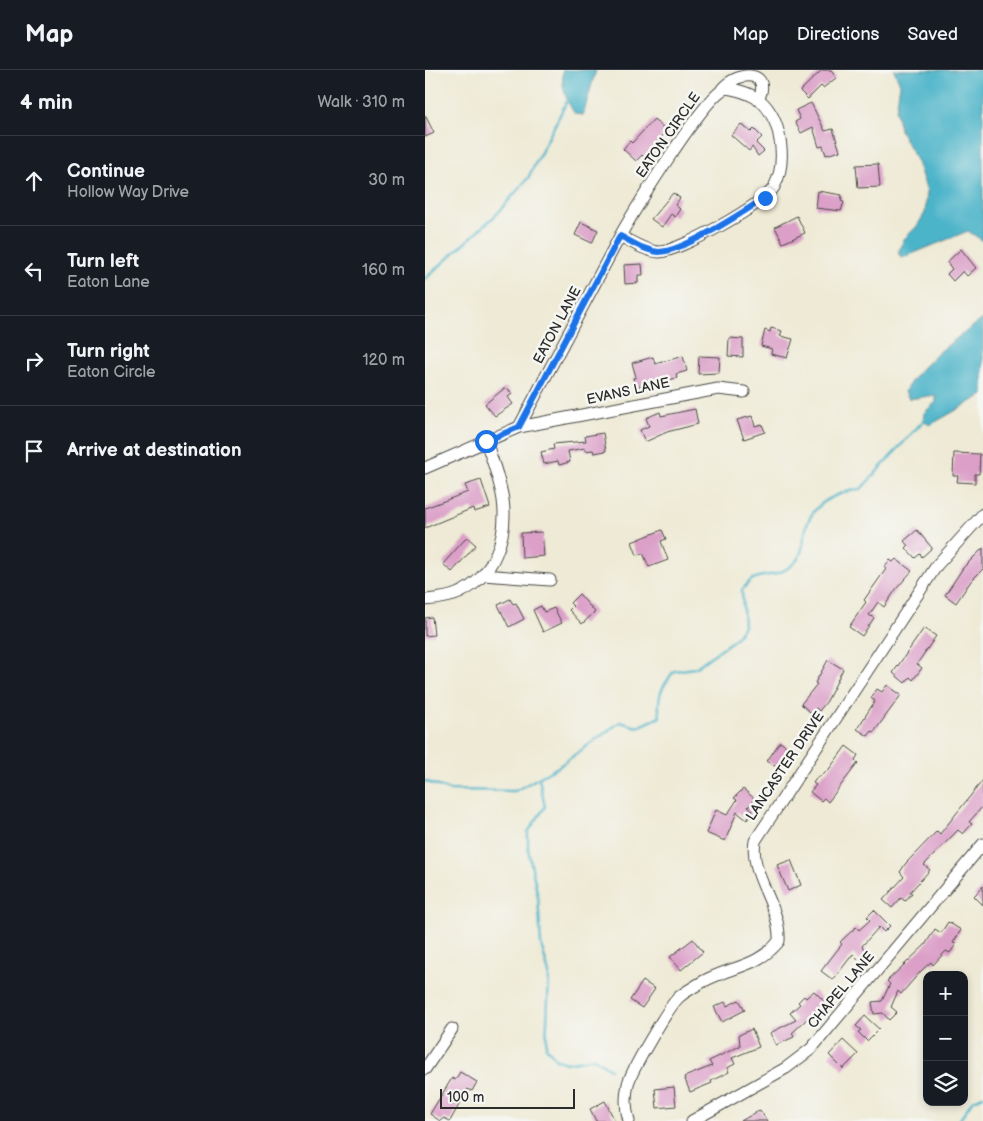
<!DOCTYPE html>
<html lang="en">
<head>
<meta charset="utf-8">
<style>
  body { margin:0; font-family:"Balsamiq Sans",sans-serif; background:#242831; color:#f1f3f6 }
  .controls { position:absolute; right:15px; bottom:15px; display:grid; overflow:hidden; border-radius:10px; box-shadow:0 2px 8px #0003 }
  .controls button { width:45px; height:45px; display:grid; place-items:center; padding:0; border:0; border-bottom:1px solid #363941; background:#171b24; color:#f1f3f6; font:25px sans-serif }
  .scale { position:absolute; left:15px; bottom:12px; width:135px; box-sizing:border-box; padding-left:5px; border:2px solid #2b2b2b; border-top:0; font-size:14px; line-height:18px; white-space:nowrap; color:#2b2b2b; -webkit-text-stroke:4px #f6f6f2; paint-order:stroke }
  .stop { position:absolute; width:15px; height:15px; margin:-11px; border:4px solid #1a73e8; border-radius:50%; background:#fff }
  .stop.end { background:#1a73e8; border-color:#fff; box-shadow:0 1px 5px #0008 }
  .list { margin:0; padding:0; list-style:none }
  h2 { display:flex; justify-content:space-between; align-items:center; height:65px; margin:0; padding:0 20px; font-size:21px }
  h2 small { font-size:16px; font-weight:400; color:#9ea1a6 }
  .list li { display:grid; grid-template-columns:32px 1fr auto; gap:15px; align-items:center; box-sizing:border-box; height:90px; padding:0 20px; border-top:1px solid #363941 }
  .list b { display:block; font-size:19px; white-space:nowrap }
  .list p { margin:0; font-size:16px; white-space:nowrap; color:#9ea1a6 }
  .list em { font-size:16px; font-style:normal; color:#9ea1a6 }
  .icon { flex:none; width:28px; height:28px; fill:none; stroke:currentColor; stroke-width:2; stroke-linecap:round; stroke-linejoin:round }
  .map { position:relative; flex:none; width:558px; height:1051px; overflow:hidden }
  header { display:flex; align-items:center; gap:30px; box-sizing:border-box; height:70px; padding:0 25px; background:#171b24; border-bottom:1px solid #363941 }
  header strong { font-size:24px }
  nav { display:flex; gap:28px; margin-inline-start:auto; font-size:18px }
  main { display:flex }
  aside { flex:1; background:#171b24 }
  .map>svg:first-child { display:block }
  .water { fill:#4bb4c9; stroke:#3b707a }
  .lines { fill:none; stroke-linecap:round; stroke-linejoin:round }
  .stream { stroke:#4bb4c9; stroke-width:2.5 }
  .building { fill:#db9fc8 }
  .minor-casing { stroke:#484844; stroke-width:13 }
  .minor { stroke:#fff; stroke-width:11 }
  .route { stroke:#1a73e8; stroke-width:6 }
  .labels { text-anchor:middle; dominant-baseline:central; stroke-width:5; stroke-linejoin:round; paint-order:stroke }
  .street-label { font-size:14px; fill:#2b2b2b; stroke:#f6f6f2 }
</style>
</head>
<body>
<header>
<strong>Map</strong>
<nav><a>Map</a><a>Directions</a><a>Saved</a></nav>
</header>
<main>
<aside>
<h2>4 min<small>Walk · 310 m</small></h2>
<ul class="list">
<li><svg class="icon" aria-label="ahead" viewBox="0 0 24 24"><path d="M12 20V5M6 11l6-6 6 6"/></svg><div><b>Continue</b><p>Hollow Way Drive</p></div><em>30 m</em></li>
<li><svg class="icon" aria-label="left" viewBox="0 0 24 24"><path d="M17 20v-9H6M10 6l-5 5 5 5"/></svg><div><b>Turn left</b><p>Eaton Lane</p></div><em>160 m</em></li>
<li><svg class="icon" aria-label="right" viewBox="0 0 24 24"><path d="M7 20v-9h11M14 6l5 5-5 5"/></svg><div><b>Turn right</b><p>Eaton Circle</p></div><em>120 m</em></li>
<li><svg class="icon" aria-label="arrive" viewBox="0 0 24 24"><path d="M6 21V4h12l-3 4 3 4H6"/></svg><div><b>Arrive at destination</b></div></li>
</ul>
</aside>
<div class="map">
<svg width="558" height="1051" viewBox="0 0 558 1051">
  <rect width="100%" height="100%" fill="#f6f6f2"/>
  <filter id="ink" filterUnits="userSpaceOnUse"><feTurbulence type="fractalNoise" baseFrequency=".02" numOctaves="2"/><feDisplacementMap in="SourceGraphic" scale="10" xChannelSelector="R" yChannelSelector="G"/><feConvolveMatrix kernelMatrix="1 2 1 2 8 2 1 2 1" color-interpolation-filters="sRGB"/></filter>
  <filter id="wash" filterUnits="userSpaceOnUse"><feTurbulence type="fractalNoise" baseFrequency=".0096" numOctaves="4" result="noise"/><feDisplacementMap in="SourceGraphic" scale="20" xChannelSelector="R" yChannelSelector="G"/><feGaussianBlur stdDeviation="1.12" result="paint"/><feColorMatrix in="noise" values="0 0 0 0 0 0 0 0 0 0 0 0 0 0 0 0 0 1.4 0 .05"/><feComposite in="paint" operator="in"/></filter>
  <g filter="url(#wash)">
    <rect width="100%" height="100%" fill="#eeead5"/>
    <path class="water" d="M 138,0 L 171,0 L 158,45 L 150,44 C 141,31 136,16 138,0 Z
      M 469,0 L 558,0 L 558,171 L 543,161 L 477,188 L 473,183 L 479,169 L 492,156 L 500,143 L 502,121 L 492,92 L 475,60 L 471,41 L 475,14 Z
      M 558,249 L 558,325 L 505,355 L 498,351 L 499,343 L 511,332 L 511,325 L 484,329 L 480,321 C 497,291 531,269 558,249 Z"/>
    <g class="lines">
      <path class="stream" d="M 0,209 L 73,143 L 103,108 L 142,31
        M 114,708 L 120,737 L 103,762 L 103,779 L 113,827 L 116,874 L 124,904 L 121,977 L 131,989 L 141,993 L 169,988 L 185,999
        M 0,711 L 24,720 L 90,721 L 133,697 L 195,652 L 213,657 L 235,647 C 231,626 237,617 249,601 L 270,598 L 310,569 L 319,556 L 317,520 C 320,517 324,511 328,509 C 342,503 351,508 367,495 C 381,484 377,466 383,452 C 392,430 414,422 436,419 L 500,349
        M 534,1051 L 547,1031 L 558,1026"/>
    </g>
    <g id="blocks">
      <path class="building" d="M 397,0 L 406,0 L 411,8 L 398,18 L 396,16 L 383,29 L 375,21 Z
        M 386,33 L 400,61 L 408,59 L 415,81 L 401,85 L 398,76 L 394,77 L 388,57 L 376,63 L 370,52 L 375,49 L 371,40 Z
        M 0,45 L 9,63 L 0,67 Z
        M 229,49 L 242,61 L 225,79 L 229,83 L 222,90 L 217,85 L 211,91 L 198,79 L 205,71 L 207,73 Z
        M 316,54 L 326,62 L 329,59 L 337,67 L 331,73 L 339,81 L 333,86 L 327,77 L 324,81 L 306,65 Z
        M 453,94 L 455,117 L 433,118 L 431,95 Z
        M 393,121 L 417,125 L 416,131 L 419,132 L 416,141 L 391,138 Z
        M 248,123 L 255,128 L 250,135 L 255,139 L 250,147 L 246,144 L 237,157 L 226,149 Z
        M 372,146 L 380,163 L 358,173 L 350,157 Z
        M 156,152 L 173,160 L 167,173 L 150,165 Z
        M 536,179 L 551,198 L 542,206 L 538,201 L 528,211 L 522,204 L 527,199 L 522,192 Z
        M 217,194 L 218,205 L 213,205 L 213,213 L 200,214 L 199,195 Z
        M 346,258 L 357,261 L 355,266 L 368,269 L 362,288 L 346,284 L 347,279 L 336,276 L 340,260 L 345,262 Z
        M 304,268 L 318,269 L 318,287 L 303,286 Z
        M 258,286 L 262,301 L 251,304 L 252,308 L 243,310 L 243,308 L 211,317 L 208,308 L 211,307 L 207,293 L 228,287 L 230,294 Z
        M 274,286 L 295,287 L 294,303 L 273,304 Z
        M 81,317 L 87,324 L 83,327 L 88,334 L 70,346 L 60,334 Z
        M 270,339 L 273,354 L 242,362 L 220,372 L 215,360 L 224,356 L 221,348 L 235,342 L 236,346 Z
        M 327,346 L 330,356 L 337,354 L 340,362 L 319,369 L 312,350 Z
        M 178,363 L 181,381 L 169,383 L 168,380 L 160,381 L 160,378 L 143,381 L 145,392 L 134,395 L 133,391 L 119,394 L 116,382 L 129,379 L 128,374 L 161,371 L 160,366 Z
        M 529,383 L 555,384 L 554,404 L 550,404 L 550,413 L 532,412 L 533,406 L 528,406 Z
        M 56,410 L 65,437 L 49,442 L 48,438 L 0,458 L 0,438 L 43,422 L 40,415 Z
        M 237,460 L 241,469 L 236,471 L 243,490 L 224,497 L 218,483 L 212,485 L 207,472 Z
        M 492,460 L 507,478 L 497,487 L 495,484 L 490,488 L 481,478 L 483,476 L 479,471 Z
        M 117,462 L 119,486 L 97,488 L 96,463 Z
        M 42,467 L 51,475 L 27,502 L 18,494 Z
        M 558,478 L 558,499 L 546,511 L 531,533 L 520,525 L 538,498 Z
        M 471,489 L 487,501 L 472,518 L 459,537 L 453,532 L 444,545 L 449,548 L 437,566 L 424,557 L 441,532 L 439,530 L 461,499 L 459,497 L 465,490 L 468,492 Z
        M 154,524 L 170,542 L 157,554 L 144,540 L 148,536 L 145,533 Z
        M 85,529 L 88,534 L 91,533 L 99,549 L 84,557 L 73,535 Z
        M 116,536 L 119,542 L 129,538 L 137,553 L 118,562 L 108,540 Z
        M 7,547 L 9,565 L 0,566 L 0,548 Z
        M 499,558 L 511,566 L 492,594 L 497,598 L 488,610 L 485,607 L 480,613 L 468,603 Z
        M 403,590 L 418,599 L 402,631 L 394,641 L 391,638 L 386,643 L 376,634 L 392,614 L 390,613 Z
        M 462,615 L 476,625 L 449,662 L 447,661 L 443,666 L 432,659 L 450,631 L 446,628 L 452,619 L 457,622 Z
        M 355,672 L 369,681 L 356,700 L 342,691 Z
        M 421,676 L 433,685 L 430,690 L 433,693 L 403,732 L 399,728 L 396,731 L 385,722 L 391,715 L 388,713 L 393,706 L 395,707 L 401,701 L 402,702 Z
        M 558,710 L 558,736 L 544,752 L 547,754 L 538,764 L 533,760 L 499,795 L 505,800 L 485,822 L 487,823 L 480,831 L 476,828 L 467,838 L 458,830 L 479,807 L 475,802 L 481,793 L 512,761 L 515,764 Z
        M 318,719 L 330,729 L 323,737 L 328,741 L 322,750 L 312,742 L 300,771 L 281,763 L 291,740 L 302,745 L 312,730 L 309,728 Z
        M 366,790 L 376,815 L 363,821 L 352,795 Z
        M 558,816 L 558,835 L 549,826 Z
        M 449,840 L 465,856 L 459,862 L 454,857 L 437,876 L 443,883 L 435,891 L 428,884 L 408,910 L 396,901 L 417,874 L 415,872 L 431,857 L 434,860 L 445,850 L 442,847 Z
        M 523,852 L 536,860 L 528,873 L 531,874 L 525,883 L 521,881 L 508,895 L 506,892 L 496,901 L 476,924 L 473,921 L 466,937 L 472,942 L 464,950 L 458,943 L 449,944 L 447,932 L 457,931 L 465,914 L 462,911 L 500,875 L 510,859 L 516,863 Z
        M 268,869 L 278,882 L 256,900 L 245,887 Z
        M 218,911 L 230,919 L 217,938 L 205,930 Z
        M 389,921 L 400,932 L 367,963 L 369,967 L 351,975 L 345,963 L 371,950 L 365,943 L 375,934 L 373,932 L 379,926 L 381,928 Z
        M 314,930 L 320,940 L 297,952 L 289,937 L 300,932 L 302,936 Z
        M 440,946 L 454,959 L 442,971 L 433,962 L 436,960 L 431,956 Z
        M 327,959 L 334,977 L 307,988 L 310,994 L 302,998 L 304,1002 L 286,1011 L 287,1013 L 265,1022 L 259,1007 L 287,996 L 284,991 L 315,976 L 314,965 Z
        M 418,970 L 433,984 L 418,999 L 404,985 Z
        M 35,1002 L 52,1012 L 47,1021 L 43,1019 L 25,1051 L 19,1048 L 15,1051 L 5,1044 L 27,1008 L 30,1010 Z
        M 249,1017 L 251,1036 L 232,1038 L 230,1019 Z
        M 180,1031 L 190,1051 L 171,1051 L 165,1039 Z
        M 335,1040 L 342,1051 L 316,1051 Z"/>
    </g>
  </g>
  <g filter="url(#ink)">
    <use href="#blocks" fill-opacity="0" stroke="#484844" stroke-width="1"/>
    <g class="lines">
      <defs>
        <path id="minor" d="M 301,18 C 314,20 329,24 339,34 C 357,54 362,93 349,117 C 340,134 253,182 234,182 C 220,181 207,172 195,166 C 209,141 280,25 301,18 Z
          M 297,19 C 313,0 348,0 333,30
          M 94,357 L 195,166
          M 0,398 L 94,357 L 293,319 L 319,322
          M 58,505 L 125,510
          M 0,530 C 11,529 24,528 34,523 C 69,507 83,466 78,430 C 75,410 67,390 61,371
          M 0,999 L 27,959
          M 204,1051 C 200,1038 200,1027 203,1014 C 206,1001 243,938 253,928 C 258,923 266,919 272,915 C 301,896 331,900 354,871 C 356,835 324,806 330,771 L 512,495 L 558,444
          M 267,1051 L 361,998 L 386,979 L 558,774"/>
      </defs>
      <use href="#minor" class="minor-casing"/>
      <use href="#minor" class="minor"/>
    </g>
  </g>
  <g class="lines" filter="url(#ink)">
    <path class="route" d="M 61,371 L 94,357 L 195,166 C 207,172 220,181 234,182 C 258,182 318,142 340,128"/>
  </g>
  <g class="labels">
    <g class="street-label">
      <text transform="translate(243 65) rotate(-55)">EATON CIRCLE</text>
      <text transform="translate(132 255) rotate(-62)">EATON LANE</text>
      <text transform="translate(203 321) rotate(-12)">EVANS LANE</text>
      <text transform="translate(360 696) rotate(-56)">LANCASTER DRIVE</text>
      <text transform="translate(416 920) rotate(-50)">CHAPEL LANE</text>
    </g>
  </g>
</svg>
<div class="controls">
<button>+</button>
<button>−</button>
<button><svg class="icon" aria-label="layers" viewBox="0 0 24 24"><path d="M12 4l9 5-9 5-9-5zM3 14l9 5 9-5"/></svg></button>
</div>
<div class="scale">100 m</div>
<div class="stop" style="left:61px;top:371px"></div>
<div class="stop end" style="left:340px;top:128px"></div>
</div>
</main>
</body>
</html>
